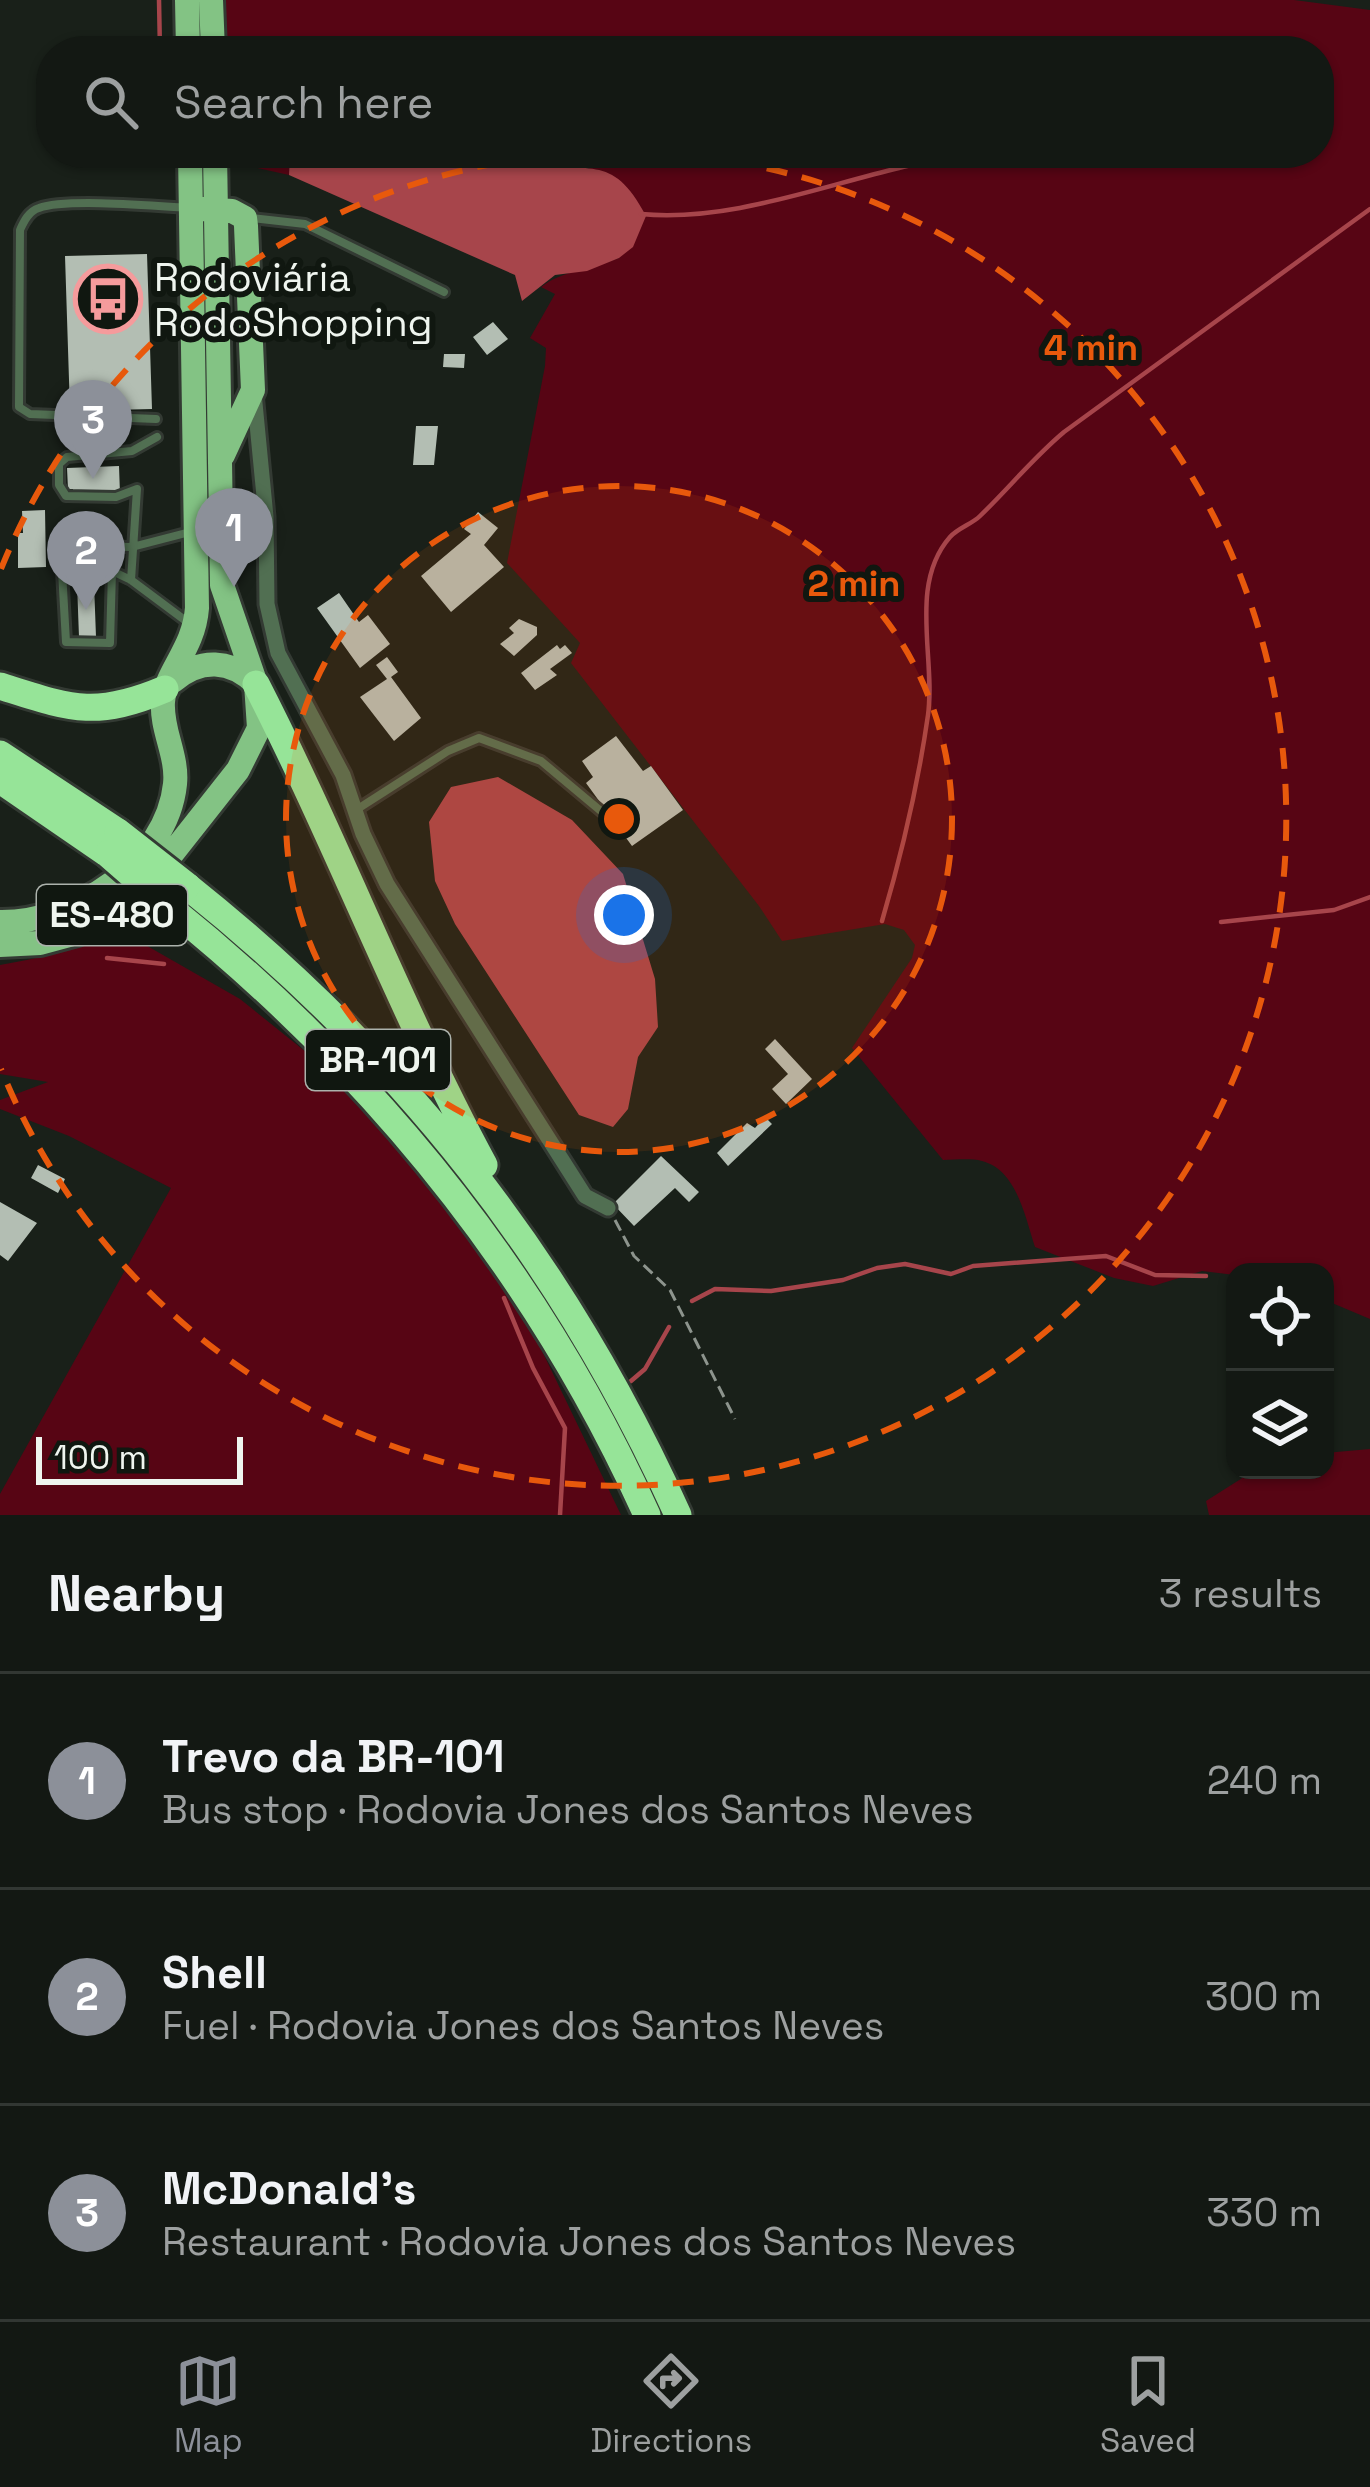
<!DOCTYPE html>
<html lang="en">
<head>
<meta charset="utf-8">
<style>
  body { margin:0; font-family:"Space Grotesk",sans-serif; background:#202521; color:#f1f3f6 }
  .controls { position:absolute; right:36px; bottom:36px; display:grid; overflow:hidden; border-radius:24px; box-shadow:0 3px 9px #0004 }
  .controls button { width:108px; height:108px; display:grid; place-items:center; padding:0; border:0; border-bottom:3px solid #323733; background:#131813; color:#f1f3f6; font:60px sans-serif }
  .scale { position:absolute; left:36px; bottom:30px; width:207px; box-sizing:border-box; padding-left:12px; border:6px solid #eff5ef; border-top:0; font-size:33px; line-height:42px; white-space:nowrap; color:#eff5ef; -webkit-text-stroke:9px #101710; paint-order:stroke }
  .you { position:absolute; left:624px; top:915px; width:42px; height:42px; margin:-30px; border:9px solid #fff; border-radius:50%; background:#1a73e8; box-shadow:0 0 0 18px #1a73e833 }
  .badge { display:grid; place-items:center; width:78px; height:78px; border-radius:50%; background:#8c9099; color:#fff; font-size:39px; font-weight:700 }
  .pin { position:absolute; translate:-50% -99px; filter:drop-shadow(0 3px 6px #0008) }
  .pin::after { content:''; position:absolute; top:63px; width:42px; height:36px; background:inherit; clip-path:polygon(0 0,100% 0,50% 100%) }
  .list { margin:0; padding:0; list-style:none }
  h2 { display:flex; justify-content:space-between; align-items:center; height:156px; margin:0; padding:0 48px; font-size:51px }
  h2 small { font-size:39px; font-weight:400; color:#9da0a0 }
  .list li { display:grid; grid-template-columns:78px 1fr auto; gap:36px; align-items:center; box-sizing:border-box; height:216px; padding:0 48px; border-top:3px solid #323733 }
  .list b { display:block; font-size:45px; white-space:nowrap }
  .list p { margin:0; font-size:39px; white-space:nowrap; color:#9da0a0 }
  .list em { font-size:39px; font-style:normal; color:#9da0a0 }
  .icon { flex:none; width:66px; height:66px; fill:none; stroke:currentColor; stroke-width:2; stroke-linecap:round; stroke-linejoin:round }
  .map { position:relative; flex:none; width:1370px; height:1515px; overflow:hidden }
  .search { position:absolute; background:#131813; box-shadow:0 3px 9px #0004; left:36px; right:36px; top:36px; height:132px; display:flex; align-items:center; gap:30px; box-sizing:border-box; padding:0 42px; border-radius:48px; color:#9da0a0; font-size:45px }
  .sheet { height:804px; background:#131813 }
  nav { display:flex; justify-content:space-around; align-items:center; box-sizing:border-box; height:168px; border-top:3px solid #323733; background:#131813; font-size:33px; color:#9da0a0 }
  nav a { display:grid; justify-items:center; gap:6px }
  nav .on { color:#8c9099 }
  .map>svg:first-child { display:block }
  .green { fill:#570514 }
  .water { fill:#a7454b }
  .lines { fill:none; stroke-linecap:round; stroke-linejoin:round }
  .stream { stroke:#a7454b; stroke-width:4.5 }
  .building { fill:#b3beb3 }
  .service-casing { stroke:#333a33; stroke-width:14 }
  .minor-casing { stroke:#333a33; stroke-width:21 }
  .primary-casing { stroke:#333a33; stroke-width:30 }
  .motorway-casing { stroke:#333a33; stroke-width:33 }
  .path { stroke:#8d948d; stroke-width:3; stroke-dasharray:12 6; stroke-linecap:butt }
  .service { stroke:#516f52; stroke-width:8 }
  .minor { stroke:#516f52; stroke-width:15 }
  .primary { stroke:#83c384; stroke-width:24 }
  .motorway { stroke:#96e498; stroke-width:27 }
  .motorway-bridge-casing { stroke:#333a33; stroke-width:33; stroke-linecap:butt }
  .motorway-bridge { stroke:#96e498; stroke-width:27 }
  .ring { fill:none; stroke:#e8590c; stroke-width:6; stroke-dasharray:21 15 }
  .labels { text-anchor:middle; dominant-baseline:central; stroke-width:12; stroke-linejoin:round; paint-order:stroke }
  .shield { fill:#101710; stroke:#acb2ac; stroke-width:3 }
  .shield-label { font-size:36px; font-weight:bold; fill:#eff5ef }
  .poi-label { font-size:39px; fill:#eff5ef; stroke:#101710; text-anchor:start }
  .centre { fill:#e8590c; stroke:#101710; stroke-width:6 }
  .ring-label { font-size:36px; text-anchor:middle; font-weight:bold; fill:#e8590c; stroke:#101710; stroke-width:12; stroke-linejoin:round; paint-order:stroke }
</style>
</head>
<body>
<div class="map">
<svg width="1370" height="1515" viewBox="0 0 1370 1515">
  <rect width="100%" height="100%" fill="#192019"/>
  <path class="green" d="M 220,0 L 1294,0 L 1370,10 L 1370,1319 L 1325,1300 L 1325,1272 L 1235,1272 L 1235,1275 L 1202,1271 L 1153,1286 L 1114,1278 L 1035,1247 C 1025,1217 1017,1170 982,1161 C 970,1158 955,1160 943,1160 L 852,1048 L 912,958 L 915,945 L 904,930 L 885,924 L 782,941 L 759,906 L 571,663 L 580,643 L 507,563 L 545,366 L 546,348 L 530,338 L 555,294 L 541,287 C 561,271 594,268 619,258 L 588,165 L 528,164 L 500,153 L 1319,153 L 1319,51 L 221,51 Z
    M 222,153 L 290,153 L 289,175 L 222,160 Z
    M 139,919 L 135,939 L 240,999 L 306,1052 L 422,1171 L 531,1328 L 621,1515 L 0,1515 L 0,1494 L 171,1188 L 69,1136 L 0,1109 L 0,1100 L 48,1082 L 0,1074 L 0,965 C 51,956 94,946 139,919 Z
    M 1370,1449 L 1370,1515 L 1209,1515 L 1206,1501 L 1255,1470 L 1325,1470 L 1325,1453 Z"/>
  <path class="water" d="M 290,153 L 500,153 C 509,156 519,162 528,164 C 586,175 612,150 646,216 L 633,247 L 619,258 L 587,271 L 555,275 L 522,301 L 515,275 L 289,175 Z
    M 498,777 L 572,820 L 623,874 L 655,979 L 658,1027 L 638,1057 L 628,1109 L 613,1127 L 579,1115 L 455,924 L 435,881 L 429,822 L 451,787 Z"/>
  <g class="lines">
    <path class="stream" d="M 159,0 L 160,51
      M 641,214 C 727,222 815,188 899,168 C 926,161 954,158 982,153
      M 882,921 C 902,853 918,785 928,715 C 936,658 908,585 950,537 C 958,528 972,524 980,516 C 1009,488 1033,458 1064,432 L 1370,209
      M 1221,922 L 1334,910 L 1370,897
      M 107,958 L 164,964
      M 291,995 L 372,1076
      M 497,1228 L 515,1254
      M 504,1298 L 533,1368 L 565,1428 L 560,1515
      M 692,1301 L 715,1289 L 771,1291 L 843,1280 L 877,1268 L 905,1264 L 951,1274 L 973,1266 L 1106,1256 L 1155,1275 L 1206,1276
      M 631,1381 L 645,1369 L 669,1327"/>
  </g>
  <path class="building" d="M 147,254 L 152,409 L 70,411 L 65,256 Z
    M 493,322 L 508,339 L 487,355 L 473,337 Z
    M 444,354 L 465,354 L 464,368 L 443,367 Z
    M 416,426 L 438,426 L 434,465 L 413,465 Z
    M 119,466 L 120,494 L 73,496 L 73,489 L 68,489 L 67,468 Z
    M 45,510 L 46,567 L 18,568 L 18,533 L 23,533 L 22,511 Z
    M 478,512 L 498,528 L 484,545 L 504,567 L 451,612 L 421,576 L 471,534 L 464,529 Z
    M 97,513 L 99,563 L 79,564 L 77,514 Z
    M 77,583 L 94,583 L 96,637 L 79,637 Z
    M 339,593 L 359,622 L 368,615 L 390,644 L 360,668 L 317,608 Z
    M 519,619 L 537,627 L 537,635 L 514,656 L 500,644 L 514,633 L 509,628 Z
    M 557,645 L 560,649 L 565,645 L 572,653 L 550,669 L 557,675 L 535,690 L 521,673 Z
    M 387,657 L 398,672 L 391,677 L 421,718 L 394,741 L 360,697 L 387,679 L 376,665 Z
    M 616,736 L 643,771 L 651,766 L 683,810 L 632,846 L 586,783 L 593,777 L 582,761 Z
    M 775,1039 L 812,1079 L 786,1104 L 772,1089 L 788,1074 L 765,1049 Z
    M 765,1117 L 772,1124 L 728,1166 L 717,1153 L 747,1123 L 755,1128 Z
    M 661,1156 L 699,1192 L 689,1202 L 675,1188 L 634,1226 L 613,1204 Z
    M 38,1165 L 65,1179 L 58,1193 L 31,1178 Z
    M 0,1202 L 37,1223 L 8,1261 L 0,1255 Z"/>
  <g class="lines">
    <defs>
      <path id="service" d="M 252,218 L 305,224 L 444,292
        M 156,419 L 30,414 L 19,407 L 20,230 C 24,221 29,211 39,208 C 66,198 156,206 188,208
        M 62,569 L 112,571 L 112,546
        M 131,580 L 137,489 L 116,497 L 66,496 L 59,485 L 59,464 L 67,457 L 132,451 L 157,437
        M 190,624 L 131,580 L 112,571 L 110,643 L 66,642 L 61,553 L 69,546 L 132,547 L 190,532
        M 356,810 L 448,751 L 479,738 L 541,761 L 602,812"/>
      <path id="minor" d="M 254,393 L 266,517 L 267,604 L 278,653 L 343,775 L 363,834 L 387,884 L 585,1196 L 608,1208"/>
      <path id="primary" d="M 187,0 L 188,51
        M 211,0 L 213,51
        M 202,209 L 232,211 L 245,218 L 246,226 L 253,390 L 223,455
        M 173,681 C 200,658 231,659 256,684
        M 0,922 C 74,923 167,863 175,784 C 178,756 161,730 163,702 C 165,672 194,649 197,608 L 190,153
        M 0,945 L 40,943 L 77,933 L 113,914 L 141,893 L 238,770 L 259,728 L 256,684 L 222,585 L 215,153"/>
      <path id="motorway" d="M 256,684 C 337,842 400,1009 484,1165
        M 0,686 C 70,708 94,719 165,689
        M 0,754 L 118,832
        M 0,780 L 108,854
        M 187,886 C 404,1059 564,1262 678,1515
        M 170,908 C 375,1073 538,1274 647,1515"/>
    </defs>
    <use href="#service" class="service-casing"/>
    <use href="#minor" class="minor-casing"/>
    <use href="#primary" class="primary-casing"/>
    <use href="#motorway" class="motorway-casing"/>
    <path class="path" d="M 615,1220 L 634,1256 L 670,1290 L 735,1419"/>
    <use href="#service" class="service"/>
    <use href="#minor" class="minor"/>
    <use href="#primary" class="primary"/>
    <use href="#motorway" class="motorway"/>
    <defs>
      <path id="motorway-bridge" d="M 118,832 L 187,886
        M 108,854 L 170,908"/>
    </defs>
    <use href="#motorway-bridge" class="motorway-bridge-casing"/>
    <use href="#motorway-bridge" class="motorway-bridge"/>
  </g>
  <circle cx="619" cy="819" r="333" fill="#e8590c" fill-opacity=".12"/>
  <g class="ring">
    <circle cx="619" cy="819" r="333"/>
    <path d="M1 569A667 667 0 0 1 578 153M660 153A667 667 0 1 1 1 1069"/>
  </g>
  <defs>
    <symbol id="bus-ring" viewBox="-11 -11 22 22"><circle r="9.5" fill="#101710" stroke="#f59b9c" stroke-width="1.5"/><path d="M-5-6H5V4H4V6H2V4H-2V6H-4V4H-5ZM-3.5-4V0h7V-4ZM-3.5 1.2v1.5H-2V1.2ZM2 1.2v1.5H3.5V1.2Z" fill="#f59b9c"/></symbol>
  </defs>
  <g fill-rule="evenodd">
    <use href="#bus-ring" x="70" y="261" width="76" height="76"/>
  </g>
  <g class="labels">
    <g class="shield">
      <rect x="37" y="885" width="150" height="60" rx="9"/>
      <rect x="306" y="1030" width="144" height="60" rx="9"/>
    </g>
    <g class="shield-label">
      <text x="112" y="915">ES-480</text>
      <text x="378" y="1060">BR-101</text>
    </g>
    <g class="poi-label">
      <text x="154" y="277">Rodoviária<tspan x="154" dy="45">RodoShopping</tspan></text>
    </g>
  </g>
  <circle cx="619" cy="819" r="18" class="centre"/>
  <g class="ring-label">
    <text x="1091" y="360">4 min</text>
    <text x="854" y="596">2 min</text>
  </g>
</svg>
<div class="controls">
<button><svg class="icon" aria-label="locate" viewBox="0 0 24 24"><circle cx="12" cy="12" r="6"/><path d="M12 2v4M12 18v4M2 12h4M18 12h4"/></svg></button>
<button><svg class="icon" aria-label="layers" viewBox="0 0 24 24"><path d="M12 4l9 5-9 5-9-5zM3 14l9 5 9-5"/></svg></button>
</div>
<div class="scale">100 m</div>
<div class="you"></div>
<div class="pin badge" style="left:234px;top:587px">1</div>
<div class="pin badge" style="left:86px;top:610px">2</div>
<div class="pin badge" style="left:93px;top:479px">3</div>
<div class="search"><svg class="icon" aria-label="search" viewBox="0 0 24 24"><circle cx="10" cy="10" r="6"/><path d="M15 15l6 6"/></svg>Search here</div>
</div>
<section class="sheet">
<h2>Nearby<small>3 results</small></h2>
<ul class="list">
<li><span class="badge">1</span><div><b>Trevo da BR-101</b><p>Bus stop · Rodovia Jones dos Santos Neves</p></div><em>240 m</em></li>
<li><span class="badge">2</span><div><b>Shell</b><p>Fuel · Rodovia Jones dos Santos Neves</p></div><em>300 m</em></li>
<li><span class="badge">3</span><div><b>McDonald's</b><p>Restaurant · Rodovia Jones dos Santos Neves</p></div><em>330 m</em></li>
</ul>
</section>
<nav>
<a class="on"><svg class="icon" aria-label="map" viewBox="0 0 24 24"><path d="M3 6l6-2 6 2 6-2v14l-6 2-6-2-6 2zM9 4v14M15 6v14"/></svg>Map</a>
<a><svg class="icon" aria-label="directions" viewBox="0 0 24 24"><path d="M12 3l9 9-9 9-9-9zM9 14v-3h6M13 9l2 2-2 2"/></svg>Directions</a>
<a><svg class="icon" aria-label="saved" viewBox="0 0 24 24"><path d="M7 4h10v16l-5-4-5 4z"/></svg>Saved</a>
</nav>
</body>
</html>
